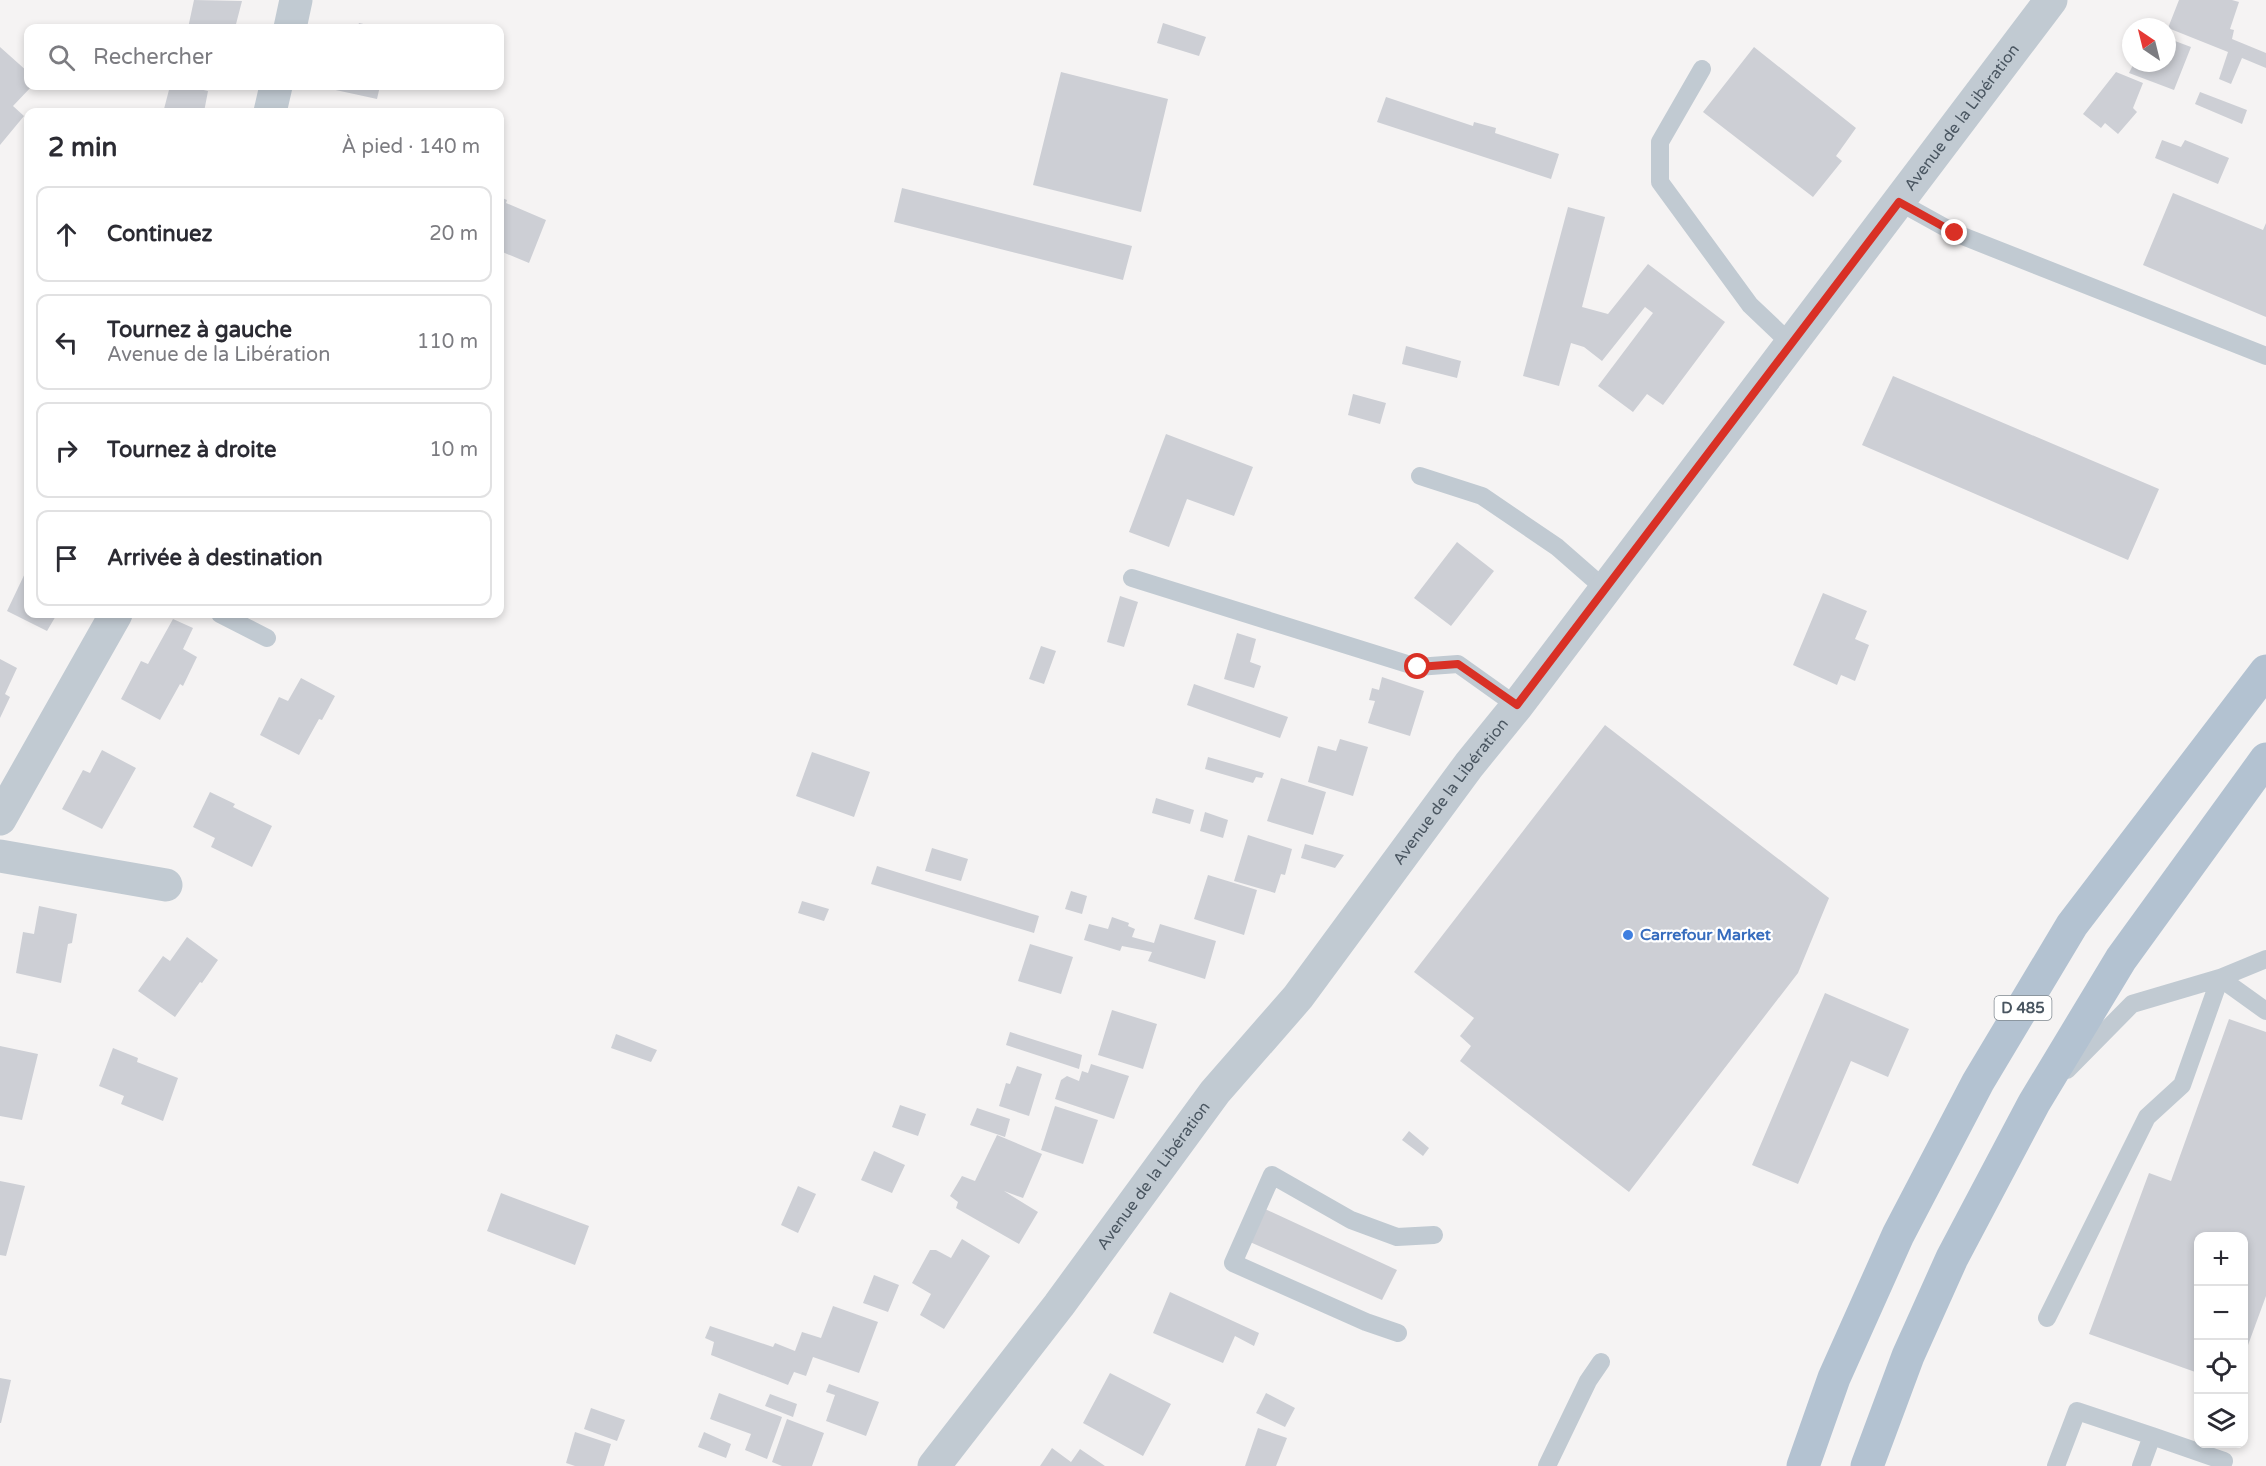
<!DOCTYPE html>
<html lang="fr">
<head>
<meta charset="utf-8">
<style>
  body { margin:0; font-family:"Varela Round",sans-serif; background:#f2f2f3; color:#2b2b33 }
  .controls { position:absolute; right:18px; bottom:18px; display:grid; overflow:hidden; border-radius:12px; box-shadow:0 3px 9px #0003 }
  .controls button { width:54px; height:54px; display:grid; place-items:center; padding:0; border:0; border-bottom:2px solid #e1e1e2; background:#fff; color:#2b2b33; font:30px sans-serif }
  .compass { position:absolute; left:2122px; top:18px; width:54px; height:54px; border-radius:50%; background:#fff; box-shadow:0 3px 9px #0003; rotate:325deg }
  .stop { position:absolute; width:18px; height:18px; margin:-14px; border:4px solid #d93025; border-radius:50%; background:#fff }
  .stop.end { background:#d93025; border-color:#fff; box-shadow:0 2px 6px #0008 }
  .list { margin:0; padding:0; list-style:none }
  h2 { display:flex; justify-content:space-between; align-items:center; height:78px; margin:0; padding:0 24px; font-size:26px }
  h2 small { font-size:20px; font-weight:400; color:#7c7c81 }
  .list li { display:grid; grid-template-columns:39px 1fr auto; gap:18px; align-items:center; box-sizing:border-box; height:96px; margin:0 12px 12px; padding:0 12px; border:2px solid #e1e1e2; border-radius:12px }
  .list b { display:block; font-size:22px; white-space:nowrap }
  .list p { margin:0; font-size:20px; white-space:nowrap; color:#7c7c81 }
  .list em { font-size:20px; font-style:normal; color:#7c7c81 }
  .icon { flex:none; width:33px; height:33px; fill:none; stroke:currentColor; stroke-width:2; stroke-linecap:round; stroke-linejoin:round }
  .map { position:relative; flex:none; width:2266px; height:1466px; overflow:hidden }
  .search { position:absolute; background:#fff; box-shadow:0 3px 9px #0003; left:24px; top:24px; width:480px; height:66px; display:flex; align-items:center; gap:15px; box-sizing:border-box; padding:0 21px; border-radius:12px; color:#7c7c81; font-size:22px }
  .panel { position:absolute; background:#fff; box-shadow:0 3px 9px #0003; left:24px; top:108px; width:480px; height:510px; border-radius:12px }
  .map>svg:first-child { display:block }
  .building { fill:#cdcfd5 }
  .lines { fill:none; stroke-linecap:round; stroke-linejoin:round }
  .service { stroke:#c1cad2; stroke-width:18 }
  .minor { stroke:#c1cad2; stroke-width:33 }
  .tertiary { stroke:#c1cad2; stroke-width:33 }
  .primary { stroke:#b3c2d1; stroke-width:33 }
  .route { stroke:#d93025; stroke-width:8 }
  .shop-dot { fill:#3f7fe0; stroke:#fff; stroke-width:2 }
  .labels { text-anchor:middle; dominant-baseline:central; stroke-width:4.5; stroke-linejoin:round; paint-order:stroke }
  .shield { fill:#fff; stroke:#808990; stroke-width:1.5 }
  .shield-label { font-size:15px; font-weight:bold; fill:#4a5661 }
  .street-label { font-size:16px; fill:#4a5661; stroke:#fff }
  .shop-label { font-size:16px; font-weight:bold; fill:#366cbe; stroke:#fff; text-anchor:start }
</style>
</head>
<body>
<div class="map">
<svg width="2266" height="1466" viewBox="0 0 2266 1466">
  <rect width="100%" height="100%" fill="#f5f3f3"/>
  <path class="building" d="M 194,0 L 242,1 L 235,28 L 188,28 Z
    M 2179,0 L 2232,0 L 2239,2 L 2230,29 L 2234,30 L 2232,39 L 2266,53 L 2266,68 L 2242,58 L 2231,84 L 2219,79 L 2228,52 L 2168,28 Z
    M 359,23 L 381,28 L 357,28 Z
    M 1163,23 L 1206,37 L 1199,56 L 1157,43 Z
    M 2167,38 L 2191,47 L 2174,90 L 2129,73 L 2134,63 L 2167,63 Z
    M 0,47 L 28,72 L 28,86 L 32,86 L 13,106 L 24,116 L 0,145 Z
    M 1754,47 L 1856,128 L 1836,156 L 1842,161 L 1813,197 L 1703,112 Z
    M 1061,72 L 1168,99 L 1141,212 L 1033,185 Z
    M 2116,72 L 2143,83 L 2133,108 L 2137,112 L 2118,134 L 2105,123 L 2101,128 L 2083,114 Z
    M 170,86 L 185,86 L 208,91 L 204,112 L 166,112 L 164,109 Z
    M 332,86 L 380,86 L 377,99 L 331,89 Z
    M 2200,92 L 2247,110 L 2242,124 L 2195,104 Z
    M 1386,97 L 1473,126 L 1474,122 L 1496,128 L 1495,133 L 1559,154 L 1551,179 L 1377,122 Z
    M 2162,140 L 2181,147 L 2185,140 L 2229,158 L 2218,184 L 2155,158 Z
    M 902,188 L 1132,246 L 1123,280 L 894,222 Z
    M 2173,193 L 2263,230 L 2266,223 L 2266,317 L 2143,265 Z
    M 500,197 L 507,200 L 506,203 L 546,220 L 529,263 L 500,251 Z
    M 1568,207 L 1605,217 L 1582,307 L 1608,314 L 1648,264 L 1725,322 L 1663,405 L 1647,394 L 1633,412 L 1598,386 L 1653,313 L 1645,307 L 1602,361 L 1584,347 L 1571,343 L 1559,386 L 1523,376 Z
    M 1406,346 L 1461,361 L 1457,378 L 1402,364 Z
    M 1893,376 L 2159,489 L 2128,560 L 1862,445 Z
    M 1353,394 L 1386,403 L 1380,424 L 1348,415 Z
    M 1166,434 L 1253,467 L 1234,516 L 1187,499 L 1169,547 L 1129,532 Z
    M 1457,542 L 1494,571 L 1451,626 L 1414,598 Z
    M 28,567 L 28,614 L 57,614 L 47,631 L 7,611 Z
    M 1823,593 L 1867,611 L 1855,639 L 1869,645 L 1855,681 L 1841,675 L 1837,685 L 1793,665 Z
    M 1120,596 L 1138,602 L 1124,647 L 1107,642 Z
    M 173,619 L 193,628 L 183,649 L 197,657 L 183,686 L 180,684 L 160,720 L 121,699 L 141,661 L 148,664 Z
    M 1237,633 L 1256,639 L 1250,662 L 1261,666 L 1254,688 L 1224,679 Z
    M 1041,646 L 1056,651 L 1044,684 L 1029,679 Z
    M 0,659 L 17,668 L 5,694 L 10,697 L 0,718 Z
    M 1382,677 L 1424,691 L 1410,736 L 1368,723 L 1375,701 L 1369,700 L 1372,688 L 1379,690 Z
    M 301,678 L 335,696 L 322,720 L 319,719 L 299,755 L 260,735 L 279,697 L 288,701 Z
    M 1194,684 L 1288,717 L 1280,738 L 1187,705 Z
    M 1605,725 L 1829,898 L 1798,973 L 1629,1192 L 1460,1061 L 1471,1046 L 1460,1036 L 1474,1018 L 1414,972 Z
    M 1340,739 L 1368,747 L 1353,796 L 1308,782 L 1318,746 L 1336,751 Z
    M 102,750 L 136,768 L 102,829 L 62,809 L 83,770 L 90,773 Z
    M 812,752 L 870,772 L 854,817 L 796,796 Z
    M 1208,757 L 1264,773 L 1262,778 L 1256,777 L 1253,783 L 1205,769 Z
    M 1281,778 L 1326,792 L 1313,835 L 1267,821 Z
    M 210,792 L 235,804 L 233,807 L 272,826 L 252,867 L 211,847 L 215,838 L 193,827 Z
    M 1156,798 L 1194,810 L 1190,824 L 1152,813 Z
    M 1205,812 L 1228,820 L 1223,838 L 1200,831 Z
    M 1248,835 L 1292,849 L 1285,875 L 1281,874 L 1275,893 L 1234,881 Z
    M 1305,844 L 1344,855 L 1335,868 L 1301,858 Z
    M 932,848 L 968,859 L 961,881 L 925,871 Z
    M 877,866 L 1039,916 L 1034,933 L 871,884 Z
    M 1208,875 L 1257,890 L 1244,935 L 1194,919 Z
    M 1071,891 L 1087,896 L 1082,914 L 1065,909 Z
    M 802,901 L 829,909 L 824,921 L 798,913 Z
    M 39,906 L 77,914 L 72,943 L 68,944 L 61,983 L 16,973 L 23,932 L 34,934 Z
    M 1112,917 L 1129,923 L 1128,926 L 1135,929 L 1132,937 L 1154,943 L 1160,924 L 1216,941 L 1205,979 L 1148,961 L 1152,952 L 1122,946 L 1120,951 L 1084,940 L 1089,924 L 1108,929 Z
    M 187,937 L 218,960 L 202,983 L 200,982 L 175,1017 L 138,991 L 163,956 L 170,961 Z
    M 1030,944 L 1073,957 L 1061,994 L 1018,981 Z
    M 1825,993 L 1909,1029 L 1888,1077 L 1851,1061 L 1798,1184 L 1752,1165 Z
    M 1112,1010 L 1157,1024 L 1143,1069 L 1098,1055 Z
    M 2229,1019 L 2266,1032 L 2266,1296 L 2244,1356 L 2244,1236 L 2198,1236 L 2198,1373 L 2089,1334 L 2149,1173 L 2171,1181 Z
    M 1010,1032 L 1082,1055 L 1079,1069 L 1006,1045 Z
    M 616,1034 L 657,1050 L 651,1062 L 611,1048 Z
    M 0,1046 L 38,1054 L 22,1120 L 0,1116 Z
    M 113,1048 L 138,1058 L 137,1062 L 178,1078 L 163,1121 L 121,1104 L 124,1096 L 99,1086 Z
    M 1091,1064 L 1129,1076 L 1114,1119 L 1055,1099 L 1061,1080 L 1067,1076 L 1079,1081 L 1082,1071 L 1088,1073 Z
    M 1017,1066 L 1042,1074 L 1029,1116 L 999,1106 L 1006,1083 L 1010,1084 Z
    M 900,1105 L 926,1114 L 918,1136 L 892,1127 Z
    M 1055,1106 L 1098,1120 L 1083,1164 L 1041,1150 Z
    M 977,1108 L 1010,1119 L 1005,1137 L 970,1125 Z
    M 1409,1131 L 1429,1148 L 1423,1156 L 1402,1140 Z
    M 997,1135 L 1042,1154 L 1023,1198 L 1004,1191 L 1038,1212 L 1019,1244 L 956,1208 L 958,1202 L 950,1196 L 962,1176 L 975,1181 Z
    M 874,1151 L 905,1165 L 892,1193 L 861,1180 Z
    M 0,1181 L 25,1186 L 6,1256 L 0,1255 Z
    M 798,1186 L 816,1194 L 798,1233 L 781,1225 Z
    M 501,1193 L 589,1226 L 575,1265 L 487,1231 Z
    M 1265,1209 L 1397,1270 L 1382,1300 L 1250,1242 Z
    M 962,1239 L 990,1256 L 944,1329 L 920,1315 L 931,1294 L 912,1283 L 930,1250 L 936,1250 L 951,1258 Z
    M 874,1275 L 899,1285 L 888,1312 L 863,1303 Z
    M 1170,1292 L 1259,1333 L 1254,1346 L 1235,1336 L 1223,1363 L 1153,1333 Z
    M 833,1306 L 878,1322 L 859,1373 L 813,1357 L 806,1376 L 794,1372 L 788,1385 L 711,1355 L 714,1342 L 705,1338 L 710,1326 L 773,1347 L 775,1343 L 795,1351 L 802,1332 L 821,1338 Z
    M 1110,1373 L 1171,1404 L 1143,1456 L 1083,1423 Z
    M 0,1378 L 11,1380 L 1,1423 L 0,1423 Z
    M 829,1384 L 879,1402 L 866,1436 L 826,1421 L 835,1395 L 826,1392 Z
    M 719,1393 L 782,1417 L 767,1459 L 745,1450 L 751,1434 L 710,1419 Z
    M 1266,1393 L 1295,1408 L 1285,1427 L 1256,1413 Z
    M 770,1394 L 797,1404 L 793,1417 L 765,1406 Z
    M 591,1408 L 625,1420 L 617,1441 L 584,1429 Z
    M 787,1419 L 824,1433 L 812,1466 L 782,1466 L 772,1462 Z
    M 1258,1428 L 1287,1438 L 1276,1466 L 1245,1466 Z
    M 575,1432 L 611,1444 L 604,1466 L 575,1466 L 566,1463 Z
    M 704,1432 L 731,1444 L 726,1458 L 698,1447 Z
    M 1052,1448 L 1071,1462 L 1080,1449 L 1105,1466 L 1040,1466 Z"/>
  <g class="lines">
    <path class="service" d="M 1702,69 L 1660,142 L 1660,182 L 1750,305 L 1791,344
      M 1899,202 L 1955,233 L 2266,356
      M 1420,476 L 1482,496 L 1557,547 L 1605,589
      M 1132,578 L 1417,667 L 1458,664 L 1517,706
      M 220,614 L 267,638
      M 2067,1070 L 2132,1004 L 2220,978 L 2266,959
      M 2047,1318 L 2147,1117 L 2182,1085 L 2220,978 L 2266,1011
      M 1398,1333 L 1366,1322 L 1233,1263 L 1272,1175 L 1351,1220 L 1397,1237 L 1434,1235
      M 1547,1466 L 1588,1381 L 1601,1362
      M 2056,1466 L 2077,1411 L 2152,1436
      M 2141,1466 L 2152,1436 L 2224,1461 L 2222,1466"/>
    <path class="minor" d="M 290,28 L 296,0
      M 270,112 L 276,86
      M 0,819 L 116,614
      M 0,856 L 166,885"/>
    <path class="tertiary" id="s1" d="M 934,1466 L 1059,1305 L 1215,1092 L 1298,997 L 1469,765 L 1517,706 L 2051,0"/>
    <path class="primary" d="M 1803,1466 L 1834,1378 L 1898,1235 L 1978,1082 L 2072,925 L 2266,671
      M 1867,1466 L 1908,1356 L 1952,1258 L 2034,1103 L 2121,959 L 2266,759"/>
  </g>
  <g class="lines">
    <path class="route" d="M 1418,667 L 1458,664 L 1517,705 L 1899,202 L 1955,233"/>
  </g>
  <circle class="shop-dot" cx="1628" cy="935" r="6"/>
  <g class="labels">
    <rect class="shield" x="1994.5" y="996" width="57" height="24" rx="4.5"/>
    <g class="shield-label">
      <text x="2023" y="1008">D 485</text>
    </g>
    <g class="street-label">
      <text stroke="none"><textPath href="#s1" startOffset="1696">Avenue de la Libération</textPath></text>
      <text stroke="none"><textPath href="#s1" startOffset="850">Avenue de la Libération</textPath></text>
      <text stroke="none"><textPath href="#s1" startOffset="364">Avenue de la Libération</textPath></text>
    </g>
    <g class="shop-label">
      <text x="1640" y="935">Carrefour Market</text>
    </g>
  </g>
</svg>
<div class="controls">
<button>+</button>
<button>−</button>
<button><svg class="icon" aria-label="locate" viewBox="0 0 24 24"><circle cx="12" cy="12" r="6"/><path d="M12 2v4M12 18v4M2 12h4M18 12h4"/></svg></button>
<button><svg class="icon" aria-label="layers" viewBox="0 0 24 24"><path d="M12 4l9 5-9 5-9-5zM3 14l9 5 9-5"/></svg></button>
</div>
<svg class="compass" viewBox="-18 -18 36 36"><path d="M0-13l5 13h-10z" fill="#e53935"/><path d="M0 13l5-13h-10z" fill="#7c7c81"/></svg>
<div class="stop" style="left:1418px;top:667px"></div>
<div class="stop end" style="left:1955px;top:233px"></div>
<div class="search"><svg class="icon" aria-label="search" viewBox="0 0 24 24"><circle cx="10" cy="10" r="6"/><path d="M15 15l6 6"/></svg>Rechercher</div>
<section class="panel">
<h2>2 min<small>À pied · 140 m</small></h2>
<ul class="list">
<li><svg class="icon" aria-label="ahead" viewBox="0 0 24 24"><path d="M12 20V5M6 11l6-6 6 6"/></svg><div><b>Continuez</b></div><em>20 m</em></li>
<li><svg class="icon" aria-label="left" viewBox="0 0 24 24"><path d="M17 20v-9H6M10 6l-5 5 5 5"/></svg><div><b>Tournez à gauche</b><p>Avenue de la Libération</p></div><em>110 m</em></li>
<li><svg class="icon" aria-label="right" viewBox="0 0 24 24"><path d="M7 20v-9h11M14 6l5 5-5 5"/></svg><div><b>Tournez à droite</b></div><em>10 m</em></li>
<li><svg class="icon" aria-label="arrive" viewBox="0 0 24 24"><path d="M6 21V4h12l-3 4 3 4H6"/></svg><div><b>Arrivée à destination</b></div></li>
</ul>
</section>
</div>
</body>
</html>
